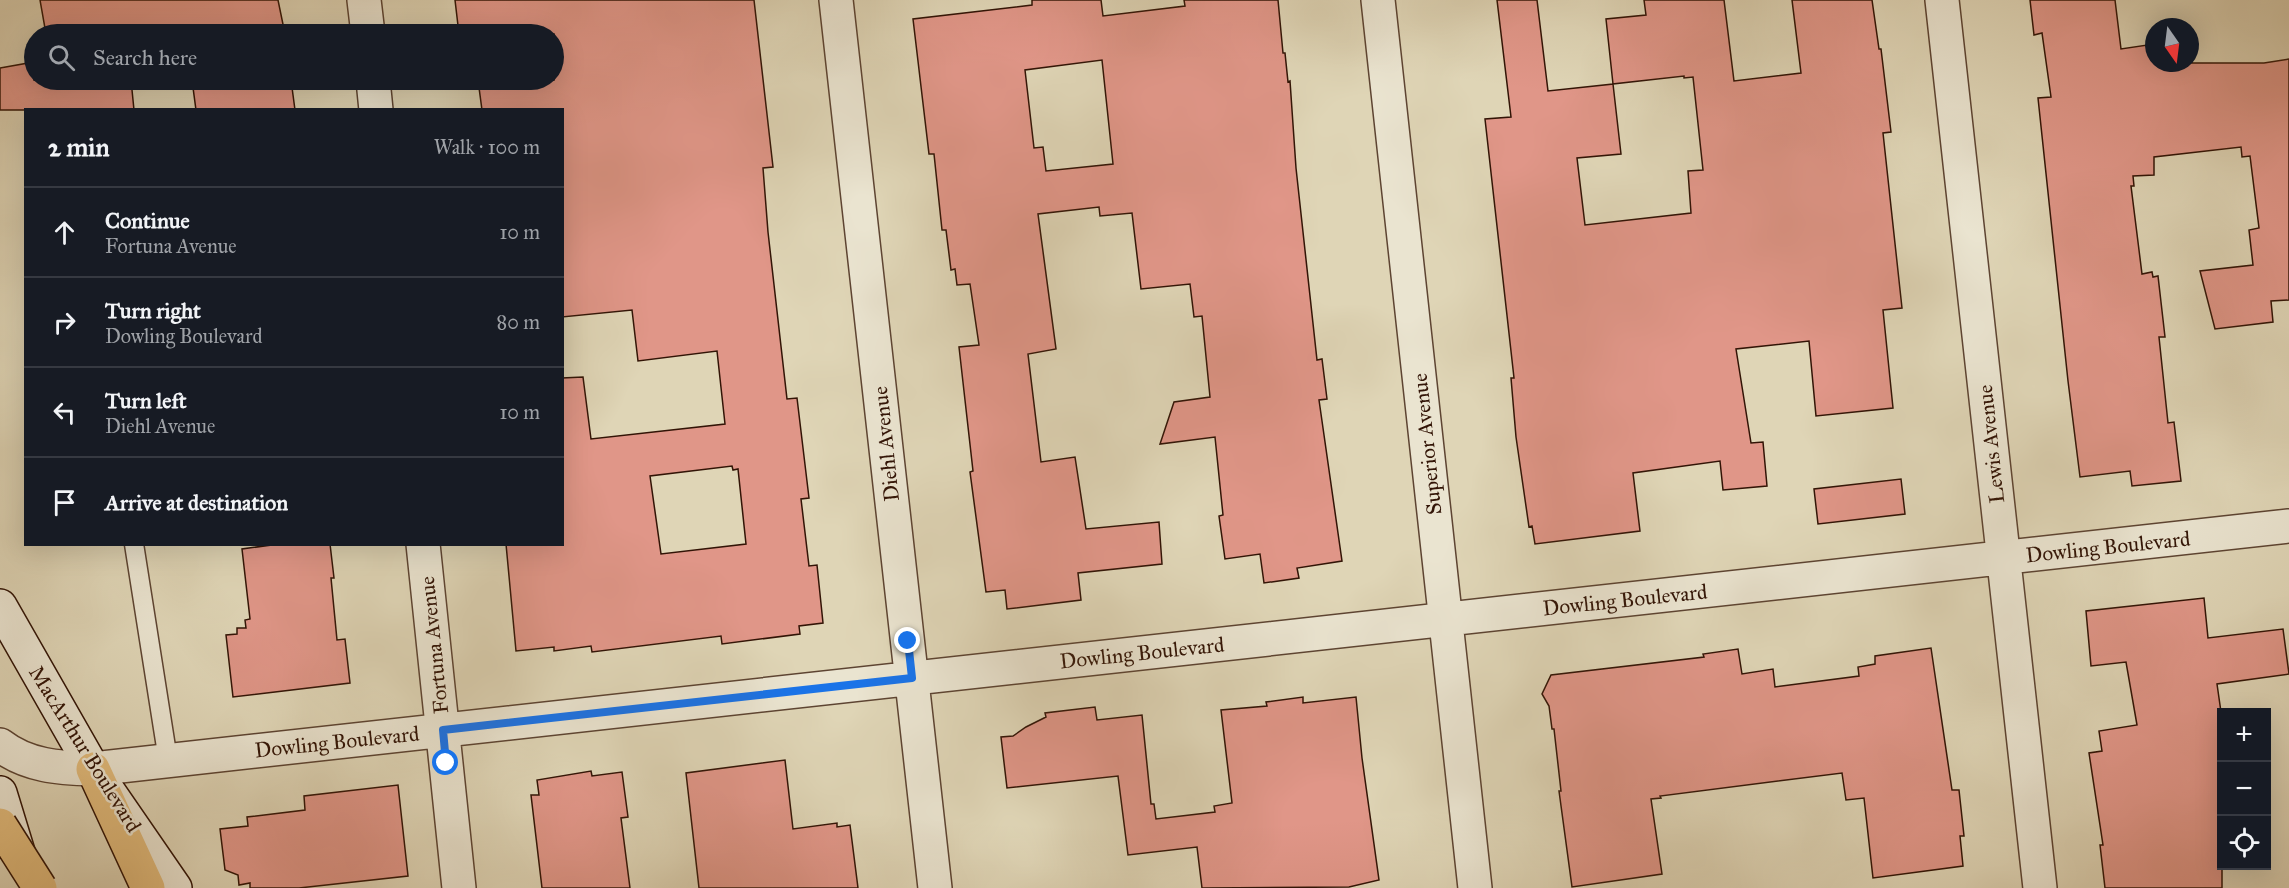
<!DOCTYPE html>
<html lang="en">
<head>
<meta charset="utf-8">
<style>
  body { margin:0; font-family:"IM FELL Great Primer",serif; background:#242831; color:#f1f3f6 }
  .controls { position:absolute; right:18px; bottom:18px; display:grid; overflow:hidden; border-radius:0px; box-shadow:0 6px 24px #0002 }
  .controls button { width:54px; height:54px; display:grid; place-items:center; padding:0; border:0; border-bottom:2px solid #363941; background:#171b24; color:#f1f3f6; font:30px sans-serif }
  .compass { position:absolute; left:2145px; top:18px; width:54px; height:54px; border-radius:50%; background:#171b24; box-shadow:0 6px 24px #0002; rotate:166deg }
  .stop { position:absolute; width:18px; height:18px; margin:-14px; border:4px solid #1a73e8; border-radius:50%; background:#fff }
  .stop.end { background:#1a73e8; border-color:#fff; box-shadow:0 2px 6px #0008 }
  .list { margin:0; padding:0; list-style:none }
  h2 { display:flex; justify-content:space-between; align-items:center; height:78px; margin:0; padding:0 24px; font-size:26px }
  h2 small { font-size:20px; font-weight:400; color:#9ea1a6 }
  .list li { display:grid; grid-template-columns:39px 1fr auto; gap:18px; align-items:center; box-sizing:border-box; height:90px; padding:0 24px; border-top:2px solid #363941 }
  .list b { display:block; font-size:22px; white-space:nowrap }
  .list p { margin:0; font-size:20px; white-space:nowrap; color:#9ea1a6 }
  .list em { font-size:20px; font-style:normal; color:#9ea1a6 }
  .icon { flex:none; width:33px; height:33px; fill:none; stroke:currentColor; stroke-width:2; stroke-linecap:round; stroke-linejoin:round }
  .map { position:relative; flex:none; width:2289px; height:888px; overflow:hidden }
  .search { position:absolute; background:#171b24; box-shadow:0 6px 24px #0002; left:24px; top:24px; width:540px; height:66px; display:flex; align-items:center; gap:15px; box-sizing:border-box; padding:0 21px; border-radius:33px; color:#9ea1a6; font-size:22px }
  .panel { position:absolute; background:#171b24; box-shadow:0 6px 24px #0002; left:24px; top:108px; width:540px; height:438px; border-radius:0px }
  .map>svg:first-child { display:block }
  .building { fill:#e09688; stroke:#321406; stroke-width:1.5; fill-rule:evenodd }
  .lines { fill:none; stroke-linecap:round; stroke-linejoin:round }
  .lane-casing { stroke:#5d4432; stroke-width:21 }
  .street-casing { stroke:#5d4432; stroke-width:36 }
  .secondary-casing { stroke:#321406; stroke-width:36 }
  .highway-casing { stroke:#321406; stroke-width:36 }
  .lane { stroke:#eae4d0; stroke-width:18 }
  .street { stroke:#eae4d0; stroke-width:33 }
  .secondary { stroke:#eae4d0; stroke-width:33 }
  .highway { stroke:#e0ba7b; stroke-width:33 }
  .highway-bridge-casing { stroke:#321406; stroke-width:36; stroke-linecap:butt }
  .highway-bridge { stroke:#e0ba7b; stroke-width:33 }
  .route { stroke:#1a73e8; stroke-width:8 }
  .labels { text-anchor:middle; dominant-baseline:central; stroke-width:5; stroke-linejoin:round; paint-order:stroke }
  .street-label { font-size:21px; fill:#321406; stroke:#eae4d0 }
</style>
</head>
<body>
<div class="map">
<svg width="2289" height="888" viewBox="0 0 2289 888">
  <rect width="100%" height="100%" fill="#dfd5b6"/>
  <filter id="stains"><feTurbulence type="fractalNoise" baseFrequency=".00333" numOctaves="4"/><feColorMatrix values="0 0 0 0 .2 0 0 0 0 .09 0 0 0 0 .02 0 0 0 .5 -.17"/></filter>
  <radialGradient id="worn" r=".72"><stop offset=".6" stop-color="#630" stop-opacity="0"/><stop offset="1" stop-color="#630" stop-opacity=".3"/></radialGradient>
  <path class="building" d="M 40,0 L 278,0 L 285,34 L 187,34 L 186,32 L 164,34 L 46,34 Z
    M 455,0 L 754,0 L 773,167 L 763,168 L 768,232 L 787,399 L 797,398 L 809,498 L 801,499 L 809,566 L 817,565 L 823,623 L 799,626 L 800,634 L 722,644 L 721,636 L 592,652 L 591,646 L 554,651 L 554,647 L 516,651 L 506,544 L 562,544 L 562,378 L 583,377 L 591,439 L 725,424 L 717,351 L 638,361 L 632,310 L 562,317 L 562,110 L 482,110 L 478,80 L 554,80 L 554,34 L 459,34 ZM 732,466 L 733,470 L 738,469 L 746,544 L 661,554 L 650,476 Z
    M 1032,0 L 1101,0 L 1103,16 L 1185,6 L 1184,0 L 1278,0 L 1283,53 L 1285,53 L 1288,82 L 1290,81 L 1296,168 L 1317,360 L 1322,359 L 1327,399 L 1319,400 L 1342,561 L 1297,568 L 1299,578 L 1264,583 L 1260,554 L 1225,559 L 1219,516 L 1223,515 L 1215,437 L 1160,444 L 1174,402 L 1210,397 L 1202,316 L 1194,317 L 1190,284 L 1141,289 L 1132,213 L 1100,216 L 1099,207 L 1038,214 L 1056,349 L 1028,354 L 1041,462 L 1075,457 L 1086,529 L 1159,522 L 1162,564 L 1078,573 L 1081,600 L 1007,609 L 1005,590 L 986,592 L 970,472 L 973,471 L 959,347 L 979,345 L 970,284 L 957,285 L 955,269 L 951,270 L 946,230 L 942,230 L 934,154 L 929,154 L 913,19 L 1032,5 ZM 1102,60 L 1113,164 L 1046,171 L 1043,147 L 1034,148 L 1025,70 Z
    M 1497,0 L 1537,0 L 1548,91 L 1613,84 L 1606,19 L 1646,15 L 1644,0 L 1724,0 L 1734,81 L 1801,73 L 1792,0 L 1872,0 L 1879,49 L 1881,49 L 1891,132 L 1883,133 L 1902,308 L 1883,310 L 1893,408 L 1816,416 L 1809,341 L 1736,349 L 1751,443 L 1763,442 L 1767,486 L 1723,490 L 1720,461 L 1633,473 L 1640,531 L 1535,544 L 1532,526 L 1529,527 L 1516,437 L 1511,378 L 1514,378 L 1485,119 L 1511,117 ZM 1684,76 L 1684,78 L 1693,77 L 1703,170 L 1688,171 L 1691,213 L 1585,225 L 1577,158 L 1621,154 L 1613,84 Z
    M 2030,0 L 2115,0 L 2121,49 L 2154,44 L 2154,63 L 2190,63 L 2190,50 L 2192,63 L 2264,63 L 2289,59 L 2289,300 L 2271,301 L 2273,322 L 2215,329 L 2200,271 L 2253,265 L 2249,230 L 2259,228 L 2250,156 L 2242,157 L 2241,147 L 2154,157 L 2154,175 L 2133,176 L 2134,186 L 2131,186 L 2142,274 L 2152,272 L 2153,277 L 2158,276 L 2165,337 L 2159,337 L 2168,423 L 2174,422 L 2181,481 L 2132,486 L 2130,471 L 2080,477 L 2068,381 L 2038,98 L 2051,97 L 2042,33 L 2034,35 Z
    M 34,62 L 34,80 L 131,80 L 134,110 L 0,110 L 0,68 Z
    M 192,80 L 291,80 L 295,110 L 196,110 Z
    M 1901,479 L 1905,514 L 1818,524 L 1814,489 Z
    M 279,544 L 330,544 L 334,578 L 331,578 L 337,640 L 345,639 L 350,683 L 233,697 L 226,635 L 237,634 L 237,628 L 246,628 L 245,620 L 250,619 L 242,549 Z
    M 2204,598 L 2208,638 L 2283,629 L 2289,674 L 2217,684 L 2222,719 L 2222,888 L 2105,888 L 2100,845 L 2103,845 L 2089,753 L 2102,751 L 2099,731 L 2137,725 L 2126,662 L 2091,666 L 2086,611 Z
    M 1931,648 L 1952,790 L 1959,790 L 1964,836 L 1960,836 L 1963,866 L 1873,878 L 1864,798 L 1846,800 L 1842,773 L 1660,796 L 1661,798 L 1651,799 L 1662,874 L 1572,887 L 1559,791 L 1561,791 L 1554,729 L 1552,729 L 1549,706 L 1542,694 L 1551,675 L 1704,657 L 1703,654 L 1738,649 L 1742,674 L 1773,669 L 1775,687 L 1859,676 L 1858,667 L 1875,664 L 1875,656 Z
    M 1303,697 L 1303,703 L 1356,697 L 1362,758 L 1379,880 L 1349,887 L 1202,888 L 1197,847 L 1128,855 L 1118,776 L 1007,788 L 1001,737 L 1013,736 L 1026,727 L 1046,717 L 1045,713 L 1095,707 L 1097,720 L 1142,715 L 1151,804 L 1154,804 L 1156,819 L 1215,812 L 1214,806 L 1232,803 L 1221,710 L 1267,706 L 1266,702 Z
    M 785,760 L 793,829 L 837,823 L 837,827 L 850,825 L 858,888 L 699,888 L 686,773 Z
    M 591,771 L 592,776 L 622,772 L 628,817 L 621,818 L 630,888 L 542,888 L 531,795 L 539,795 L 537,780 Z
    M 398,785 L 408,876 L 299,888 L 250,888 L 250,883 L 239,885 L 238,875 L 225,870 L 220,829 L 248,826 L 247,817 L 305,810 L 304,796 Z"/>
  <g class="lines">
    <defs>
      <path id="lane" d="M 134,544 L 168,760"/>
      <path id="street" d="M 364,0 L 368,34
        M 836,0 L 935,888
        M 1378,0 L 1475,888
        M 1942,0 L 2040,888
        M 373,80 L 376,110
        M 423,544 L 459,888
        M 0,745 C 27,766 59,768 93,769 L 2289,526"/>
      <path id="secondary" d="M 0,606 L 93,769 L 175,888
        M 0,793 L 18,852"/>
      <path id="highway" d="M 93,769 L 148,888"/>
    </defs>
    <use href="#lane" class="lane-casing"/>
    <use href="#street" class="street-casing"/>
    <use href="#secondary" class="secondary-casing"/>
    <use href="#highway" class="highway-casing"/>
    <use href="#lane" class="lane"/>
    <use href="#street" class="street"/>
    <use href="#secondary" class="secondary"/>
    <use href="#highway" class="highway"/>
    <defs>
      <path id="highway-bridge" d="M 0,825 L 40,888"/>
    </defs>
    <use href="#highway-bridge" class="highway-bridge-casing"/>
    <use href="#highway-bridge" class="highway-bridge"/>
  </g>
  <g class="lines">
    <path class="route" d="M 446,763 L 443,730 L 912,678 L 908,641"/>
  </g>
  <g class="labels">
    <g class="street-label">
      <text transform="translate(886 444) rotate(-96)">Diehl Avenue</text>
      <text transform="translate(1427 444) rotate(-96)">Superior Avenue</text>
      <text transform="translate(1991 444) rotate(-96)">Lewis Avenue</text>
      <text transform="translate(2108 547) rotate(-6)">Dowling Boulevard</text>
      <text transform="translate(1625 600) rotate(-6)">Dowling Boulevard</text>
      <text transform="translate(434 645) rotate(-96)">Fortuna Avenue</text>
      <text transform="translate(1142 653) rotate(-6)">Dowling Boulevard</text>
      <text transform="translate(337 742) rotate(-6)">Dowling Boulevard</text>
      <text transform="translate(85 749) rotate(58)">MacArthur Boulevard</text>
    </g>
  </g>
  <rect width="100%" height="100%" filter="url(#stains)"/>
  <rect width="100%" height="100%" fill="url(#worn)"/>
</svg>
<div class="controls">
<button>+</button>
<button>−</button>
<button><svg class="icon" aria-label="locate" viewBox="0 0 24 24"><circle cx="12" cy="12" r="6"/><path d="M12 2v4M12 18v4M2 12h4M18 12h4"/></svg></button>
</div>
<svg class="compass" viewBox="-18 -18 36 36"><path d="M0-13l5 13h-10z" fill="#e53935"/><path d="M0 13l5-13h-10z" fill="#9ea1a6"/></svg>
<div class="stop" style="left:446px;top:763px"></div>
<div class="stop end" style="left:908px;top:641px"></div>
<div class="search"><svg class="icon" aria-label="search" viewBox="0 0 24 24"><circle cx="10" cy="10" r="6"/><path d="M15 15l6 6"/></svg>Search here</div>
<section class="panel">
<h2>2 min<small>Walk · 100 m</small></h2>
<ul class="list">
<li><svg class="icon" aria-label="ahead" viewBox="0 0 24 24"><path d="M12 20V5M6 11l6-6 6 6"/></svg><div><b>Continue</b><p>Fortuna Avenue</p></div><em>10 m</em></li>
<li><svg class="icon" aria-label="right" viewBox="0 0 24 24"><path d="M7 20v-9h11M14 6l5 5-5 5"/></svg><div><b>Turn right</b><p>Dowling Boulevard</p></div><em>80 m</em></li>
<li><svg class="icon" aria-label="left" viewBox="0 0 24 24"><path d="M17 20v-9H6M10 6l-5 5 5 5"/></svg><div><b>Turn left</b><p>Diehl Avenue</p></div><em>10 m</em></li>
<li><svg class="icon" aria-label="arrive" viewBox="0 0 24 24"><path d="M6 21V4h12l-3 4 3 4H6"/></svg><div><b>Arrive at destination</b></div></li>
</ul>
</section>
</div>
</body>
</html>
